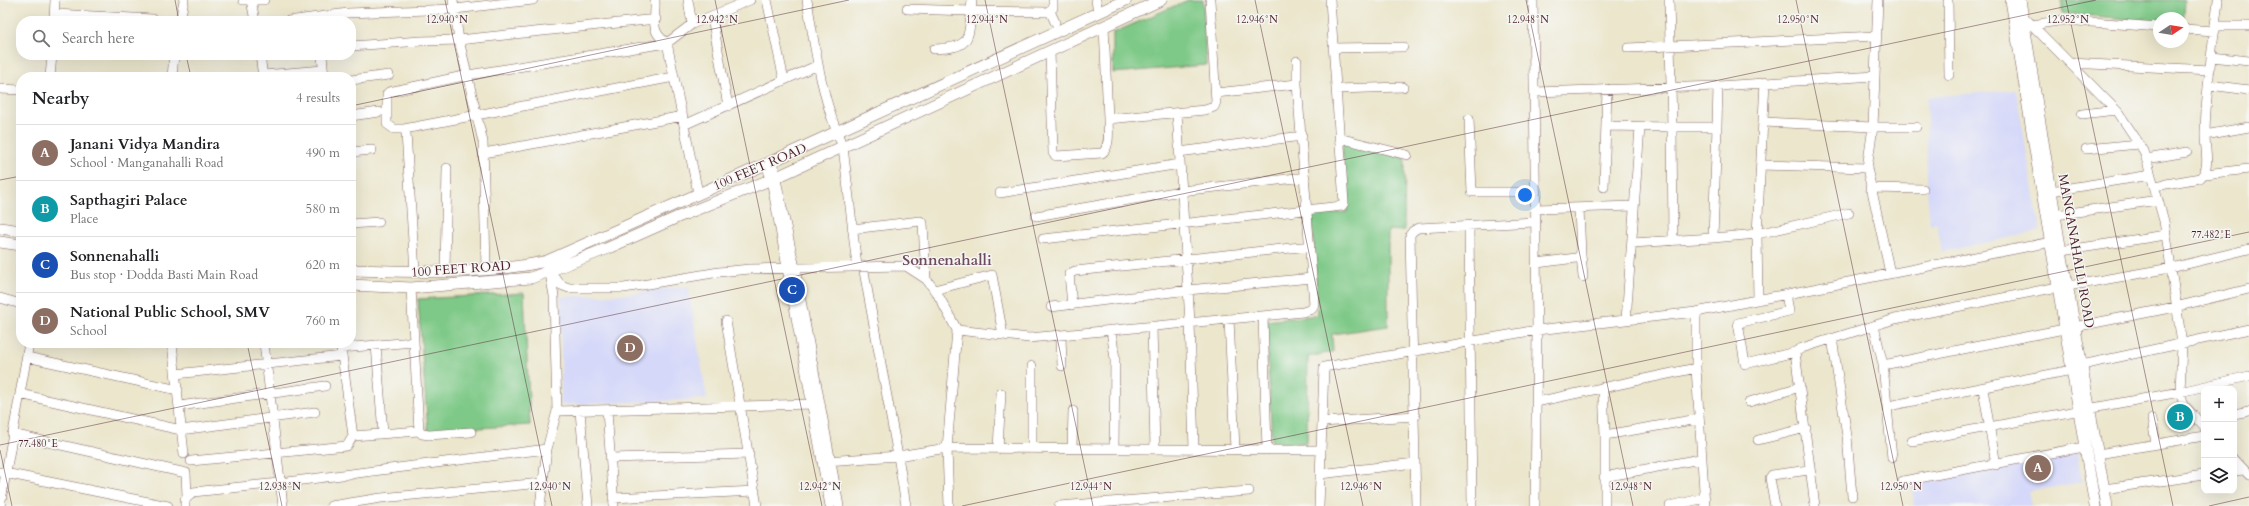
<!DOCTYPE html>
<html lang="en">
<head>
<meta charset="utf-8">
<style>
  body { margin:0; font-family:Cardo,serif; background:#f2f2f2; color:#202124 }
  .controls { position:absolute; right:12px; bottom:12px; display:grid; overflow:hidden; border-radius:8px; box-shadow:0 4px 16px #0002 }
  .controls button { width:36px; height:36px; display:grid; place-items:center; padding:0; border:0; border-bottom:1px solid #e0e0e0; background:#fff; color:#202124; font:20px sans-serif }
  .compass { position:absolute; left:2153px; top:12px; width:36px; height:36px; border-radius:50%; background:#fff; box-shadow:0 4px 16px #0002; rotate:78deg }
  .you { position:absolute; left:1525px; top:195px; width:14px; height:14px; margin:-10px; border:3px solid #fff; border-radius:50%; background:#1a73e8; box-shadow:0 0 0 6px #1a73e833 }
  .badge { display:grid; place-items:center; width:26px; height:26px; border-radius:50%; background:#1f6fb2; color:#fff; font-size:13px; font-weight:700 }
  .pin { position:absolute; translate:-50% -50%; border:2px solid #fff; box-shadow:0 1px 4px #0006 }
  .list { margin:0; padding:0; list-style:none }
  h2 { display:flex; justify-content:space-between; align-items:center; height:52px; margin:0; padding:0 16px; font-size:17px }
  h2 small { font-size:13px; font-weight:400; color:#757577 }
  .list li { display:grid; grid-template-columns:26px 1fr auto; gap:12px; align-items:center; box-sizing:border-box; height:56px; padding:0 16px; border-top:1px solid #e0e0e0 }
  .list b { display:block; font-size:15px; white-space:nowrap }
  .list p { margin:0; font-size:13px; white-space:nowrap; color:#757577 }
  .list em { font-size:13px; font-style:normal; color:#757577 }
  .icon { flex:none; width:22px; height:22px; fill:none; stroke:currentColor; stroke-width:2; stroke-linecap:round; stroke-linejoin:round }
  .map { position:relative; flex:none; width:2249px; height:506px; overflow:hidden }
  .search { position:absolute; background:#fff; box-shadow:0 4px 16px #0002; left:16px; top:16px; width:340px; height:44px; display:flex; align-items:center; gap:10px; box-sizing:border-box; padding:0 14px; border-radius:16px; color:#757577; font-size:15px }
  .panel { position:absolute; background:#fff; box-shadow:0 4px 16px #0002; left:16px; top:72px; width:340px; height:276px; border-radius:16px }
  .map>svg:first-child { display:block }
  .built { fill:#d5d8f9 }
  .green { fill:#7ec987; stroke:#647459 }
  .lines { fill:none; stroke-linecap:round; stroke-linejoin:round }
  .minor-casing { stroke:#826563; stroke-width:10 }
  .major-casing { stroke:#826563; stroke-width:12 }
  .minor { stroke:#fff; stroke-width:9 }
  .major { stroke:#fff; stroke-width:11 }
  .ticks { fill:none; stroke:#4a1f2b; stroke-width:1; stroke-opacity:0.45 }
  .labels { text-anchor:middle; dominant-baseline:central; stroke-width:3; stroke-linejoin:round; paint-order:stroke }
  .street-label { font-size:13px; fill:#4a1f2b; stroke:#f6f6f2 }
  .quarter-label { font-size:15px; font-weight:bold; fill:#6f4b62; stroke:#f6f6f2 }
  .ticks-label { font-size:10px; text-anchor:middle; fill:#4a1f2b; stroke:#f6f6f2; stroke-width:3; stroke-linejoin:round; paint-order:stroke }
</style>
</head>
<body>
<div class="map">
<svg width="2249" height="506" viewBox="0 0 2249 506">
  <rect width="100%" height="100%" fill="#f6f6f2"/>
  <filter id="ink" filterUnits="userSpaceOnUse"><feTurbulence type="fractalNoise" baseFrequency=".025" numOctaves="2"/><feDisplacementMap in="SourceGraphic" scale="8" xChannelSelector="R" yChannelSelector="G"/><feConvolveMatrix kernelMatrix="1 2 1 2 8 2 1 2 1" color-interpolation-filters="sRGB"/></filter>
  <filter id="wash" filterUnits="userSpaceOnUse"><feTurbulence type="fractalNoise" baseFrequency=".012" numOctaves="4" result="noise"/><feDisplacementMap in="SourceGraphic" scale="16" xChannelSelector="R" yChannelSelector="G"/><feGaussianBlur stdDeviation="0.9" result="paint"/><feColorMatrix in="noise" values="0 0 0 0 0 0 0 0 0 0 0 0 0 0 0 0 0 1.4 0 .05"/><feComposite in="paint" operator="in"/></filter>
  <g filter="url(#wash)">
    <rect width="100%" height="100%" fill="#ebe6cc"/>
    <path class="built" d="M 2016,90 L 2040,231 L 1942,252 L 1937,223 L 1930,225 L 1927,189 L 1927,97 Z
      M 688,286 L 707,399 L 561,405 L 561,297 L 627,294 Z
      M 2077,453 L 2082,482 L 2028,492 L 2031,506 L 1914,506 L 1911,483 Z"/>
    <path class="green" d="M 1188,0 L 1203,0 L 1206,65 L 1113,73 L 1113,33 Z
      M 2062,0 L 2185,0 L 2183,24 L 2183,18 L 2159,18 L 2159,22 L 2062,13 Z
      M 1342,142 L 1405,158 L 1404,231 L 1388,230 L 1388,326 L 1332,334 L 1333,352 L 1308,357 L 1307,443 L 1272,443 L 1266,321 L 1318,315 L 1312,215 L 1347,212 Z
      M 524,293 L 530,425 L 428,431 L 418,299 Z"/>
  </g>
  <g filter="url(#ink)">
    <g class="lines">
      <defs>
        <path id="minor" d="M 243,0 L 264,0
          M 251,0 L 255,21
          M 453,0 L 459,40 L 483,142 L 486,268
          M 655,0 C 656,20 649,31 667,43 L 698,193
          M 688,0 L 692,24
          M 767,0 L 784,80
          M 807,0 C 815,49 822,101 843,147 L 857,266
          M 1096,0 L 1098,13
          M 1669,0 L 1672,127 L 1717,127 L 1713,238 L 1757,234 L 1758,300
          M 1878,0 L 1873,127 L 1867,168 L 1890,273
          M 1948,0 L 1949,75
          M 907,9 L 971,11 L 972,0
          M 1050,11 L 1055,22
          M 54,14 L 153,19
          M 712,17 L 728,106
          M 2021,17 L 2023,16 L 2037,30 L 2118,112 L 2144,151 L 2164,221 L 2171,268 L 2182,344 L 2180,392 L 2184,405 L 2204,427
          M 54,21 L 55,0
          M 180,21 L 184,0
          M 288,21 L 348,13 L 455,9 L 533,0
          M 2032,25 L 2064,20 L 2159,27
          M 1104,26 L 1108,119 L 1205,110 L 1214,107 L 1216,102 L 1210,0
          M 2215,26 L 2249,26
          M 2183,29 L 2215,31
          M 351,46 L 421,41 L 459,40 L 656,19
          M 1333,48 L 1403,47
          M 1628,48 L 1876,36
          M 934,49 C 968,48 969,42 971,11 L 1047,12 L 1053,8 L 1053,0
          M 1050,51 L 1053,153 L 1056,156 L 1102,153 C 1111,147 1108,129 1108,119
          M 260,55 L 263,77
          M 322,55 L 324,77
          M 2212,57 L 2249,61
          M 1297,61 L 1297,84
          M 2070,63 L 2210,70
          M 263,75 L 323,70
          M 50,77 L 52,55
          M 172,77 L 174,55
          M 351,80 L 389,75
          M 1765,82 L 1757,234 L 1849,213
          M 2209,85 L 2249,90
          M 0,89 L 21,90
          M 1336,89 L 1403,87
          M 1535,92 L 1718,86 L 1875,76
          M 1177,113 L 1190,322 L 1194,449
          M 2082,114 L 2116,110
          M 351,116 L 379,112
          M 1469,119 L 1472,192 L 1536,192
          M 1763,122 L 1873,127 L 1916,127
          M 684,125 L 818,65
          M 1606,126 L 1672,127 L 1673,241
          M 1717,127 L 1718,86
          M 404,129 L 674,77
          M 2205,135 L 2249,127
          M 1339,138 L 1407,155
          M 2086,149 L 2139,144
          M 351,152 L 372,150
          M 1179,152 L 1302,136
          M 484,153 L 683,116
          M 2146,159 L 2187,152
          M 772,161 L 795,268 L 839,506
          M 766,164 L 771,179 L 830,506
          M 1761,165 L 1867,168
          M 2205,174 L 2249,169
          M 2155,186 L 2200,178 C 2212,168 2204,146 2205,132 C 2206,88 2213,44 2218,0
          M 1604,187 L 1607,89
          M 1870,188 L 1923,189
          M 2051,191 L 2151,175
          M 1000,193 L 1180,164
          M 1536,209 L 1634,206
          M 2056,215 L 2158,200
          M 1036,216 L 1181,191 L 1305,177
          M 351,224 L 379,222
          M 1469,227 L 1472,506
          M 852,229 L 920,221 L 923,223 L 926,279
          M 1043,239 L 1342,206 L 1344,203 L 1330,0
          M 1632,243 L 1713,238
          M 2061,251 L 2166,235
          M 1581,255 L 1583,277
          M 1537,263 L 1576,258 L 1581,255 L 1579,208
          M 863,266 L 898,456 L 906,506
          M 445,271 L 447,168
          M 415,272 L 406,133 L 404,129 L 394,129 L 387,124 L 387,94 L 389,92 L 468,75 L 667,43 L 692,24 L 750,0
          M 550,272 L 561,285 L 569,288 L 624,288 L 719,272 L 750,269 L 906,266 L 926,279 L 937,293 L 957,330 L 947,448 L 1321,450
          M 2068,286 L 2171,268 L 2249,249
          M 934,290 L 992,275 L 1003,335
          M 1786,294 L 1789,311 L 1738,323 L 1745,364 L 1795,352 L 1802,348 L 1895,319 L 2058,287
          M 0,298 L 21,304
          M 1072,305 L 1069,274 L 1075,271 L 1310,246
          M 1051,307 L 1188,290 L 1312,278
          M 1696,312 L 1696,368 L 1705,506
          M 1263,316 L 1267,450
          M 1229,319 L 1235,449
          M 1626,320 L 1640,127
          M 726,321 L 757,506
          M 1152,326 L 1155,449
          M 1874,326 L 1883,365 L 1892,458
          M 957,330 L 1029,338 L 1303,312 L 1312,309 L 1314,304 L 1297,84 L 1216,93
          M 1111,330 L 1115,359 L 1114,449
          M 1061,335 L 1062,366
          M 1832,338 L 1847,436 L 1852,496
          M 172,343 L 184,454
          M 264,343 L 283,506
          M 376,345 L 383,433
          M 1795,352 L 1815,506
          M 27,357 L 178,390
          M 1883,365 L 2175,307 L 2249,289
          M 2082,365 L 2249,329
          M 176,374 L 342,356
          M 1603,387 L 1605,435 L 1605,506
          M 1983,389 L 1996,465
          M 20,394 L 181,430 L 315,412
          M 1536,402 L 1696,368
          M 1749,402 L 1800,387
          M 179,406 L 325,386
          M 1888,406 L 2072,370
          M 557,411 L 812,404
          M 580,411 L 588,506
          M 607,411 L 614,506
          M 2234,414 L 2249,411
          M 2152,419 L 2156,444
          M 1322,422 L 1415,416
          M 419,431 L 422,434 L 429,435 L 471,432
          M 12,434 L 186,473 L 187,496
          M 1605,435 L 1698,419
          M 353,436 L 341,348 L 414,342
          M 1758,440 L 1806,428
          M 1912,441 L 2180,392 L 2249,376
          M 998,449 L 1001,393
          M 1032,449 L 1032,366
          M 1072,449 L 1073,411
          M 2098,454 L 2204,436
          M 611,458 L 749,454
          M 2234,459 L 2249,475
          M 191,461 L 347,446 L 353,436 L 419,431 L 411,288
          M 826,461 L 898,456 L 947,448 L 949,506
          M 2234,471 L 2244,470
          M 0,472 L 168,506
          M 1320,474 L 1415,463
          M 1604,477 L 1700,459
          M 1903,481 L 2084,447
          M 2104,489 L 2204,475
          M 613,498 L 755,491
          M 0,506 L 29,343
          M 185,506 L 185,500 L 193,492 L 279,483 L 547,449
          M 331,506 L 381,498 L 542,483
          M 540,506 L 547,449 L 557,411 L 554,296 L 550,274
          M 1059,506 L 1249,491
          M 1319,506 L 1324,367 L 1537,330 L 1533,0
          M 1416,506 L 1410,235 L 1413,231 L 1418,228 L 1536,222
          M 1535,506 L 1537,330 L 1696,312 L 2056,241
          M 1670,506 L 1705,498
          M 1775,506 L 1770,478 L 1772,475 L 1809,470"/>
        <path id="major" d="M 2011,0 L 2037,162 L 2095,506
          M 2020,0 L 2059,240 L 2107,506
          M 0,228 L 21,231
          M 0,242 L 21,245
          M 351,270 C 416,272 484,275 547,261 L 766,164 L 1126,0
          M 351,285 L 411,288 L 531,278 L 606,249 L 678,217 L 777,177 L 1161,0"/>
      </defs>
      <use href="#minor" class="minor-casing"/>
      <use href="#major" class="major-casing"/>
      <use href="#minor" class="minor"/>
      <use href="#major" class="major"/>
    </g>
  </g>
  <path class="ticks" d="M 175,0 L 179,21M 445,0 L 552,506M 715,0 L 822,506M 985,0 L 1093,506M 1255,0 L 1363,506M 1526,0 L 1633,506M 1796,0 L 1903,506M 2066,0 L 2173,506M 186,55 L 191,77M 351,106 L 849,0M 0,180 L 21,176M 247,343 L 282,506M 0,445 L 2096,0M 0,450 L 12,506M 962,506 L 2249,232M 2209,506 L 2249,497"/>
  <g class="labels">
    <g class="street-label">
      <text transform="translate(760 167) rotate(-23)">100 FEET ROAD</text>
      <text transform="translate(2076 251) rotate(80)">MANGANAHALLI ROAD</text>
      <text transform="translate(461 269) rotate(-4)">100 FEET ROAD</text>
    </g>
    <g class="quarter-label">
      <text x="947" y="260">Sonnenahalli</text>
    </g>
  </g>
  <g class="ticks-label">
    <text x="447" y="23">12.940°N</text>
    <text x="717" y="23">12.942°N</text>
    <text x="987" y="23">12.944°N</text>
    <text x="1257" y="23">12.946°N</text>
    <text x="1528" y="23">12.948°N</text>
    <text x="1798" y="23">12.950°N</text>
    <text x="2068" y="23">12.952°N</text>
    <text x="2211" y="238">77.482°E</text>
    <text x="38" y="447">77.480°E</text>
    <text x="280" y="490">12.938°N</text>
    <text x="550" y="490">12.940°N</text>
    <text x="820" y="490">12.942°N</text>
    <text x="1091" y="490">12.944°N</text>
    <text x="1361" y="490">12.946°N</text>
    <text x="1631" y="490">12.948°N</text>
    <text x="1901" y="490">12.950°N</text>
  </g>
</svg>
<div class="controls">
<button>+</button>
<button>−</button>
<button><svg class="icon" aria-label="layers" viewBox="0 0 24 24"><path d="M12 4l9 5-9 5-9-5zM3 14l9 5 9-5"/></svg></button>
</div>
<svg class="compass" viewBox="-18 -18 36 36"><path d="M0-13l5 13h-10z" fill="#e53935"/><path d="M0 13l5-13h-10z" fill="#757577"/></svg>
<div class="you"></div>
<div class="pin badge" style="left:2038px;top:468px;background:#8d6e63">A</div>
<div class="pin badge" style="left:2180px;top:417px;background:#0f9aa8">B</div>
<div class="pin badge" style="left:792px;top:290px;background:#1a4fb4">C</div>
<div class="pin badge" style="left:630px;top:348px;background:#8d6e63">D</div>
<div class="search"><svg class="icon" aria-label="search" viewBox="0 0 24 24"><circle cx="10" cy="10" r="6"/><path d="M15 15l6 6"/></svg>Search here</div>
<section class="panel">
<h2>Nearby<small>4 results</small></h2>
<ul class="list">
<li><span class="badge" style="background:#8d6e63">A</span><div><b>Janani Vidya Mandira</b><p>School · Manganahalli Road</p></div><em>490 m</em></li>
<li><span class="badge" style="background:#0f9aa8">B</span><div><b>Sapthagiri Palace</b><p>Place</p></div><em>580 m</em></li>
<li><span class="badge" style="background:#1a4fb4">C</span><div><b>Sonnenahalli</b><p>Bus stop · Dodda Basti Main Road</p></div><em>620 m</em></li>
<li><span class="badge" style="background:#8d6e63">D</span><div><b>National Public School, SMV</b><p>School</p></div><em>760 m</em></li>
</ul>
</section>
</div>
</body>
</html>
